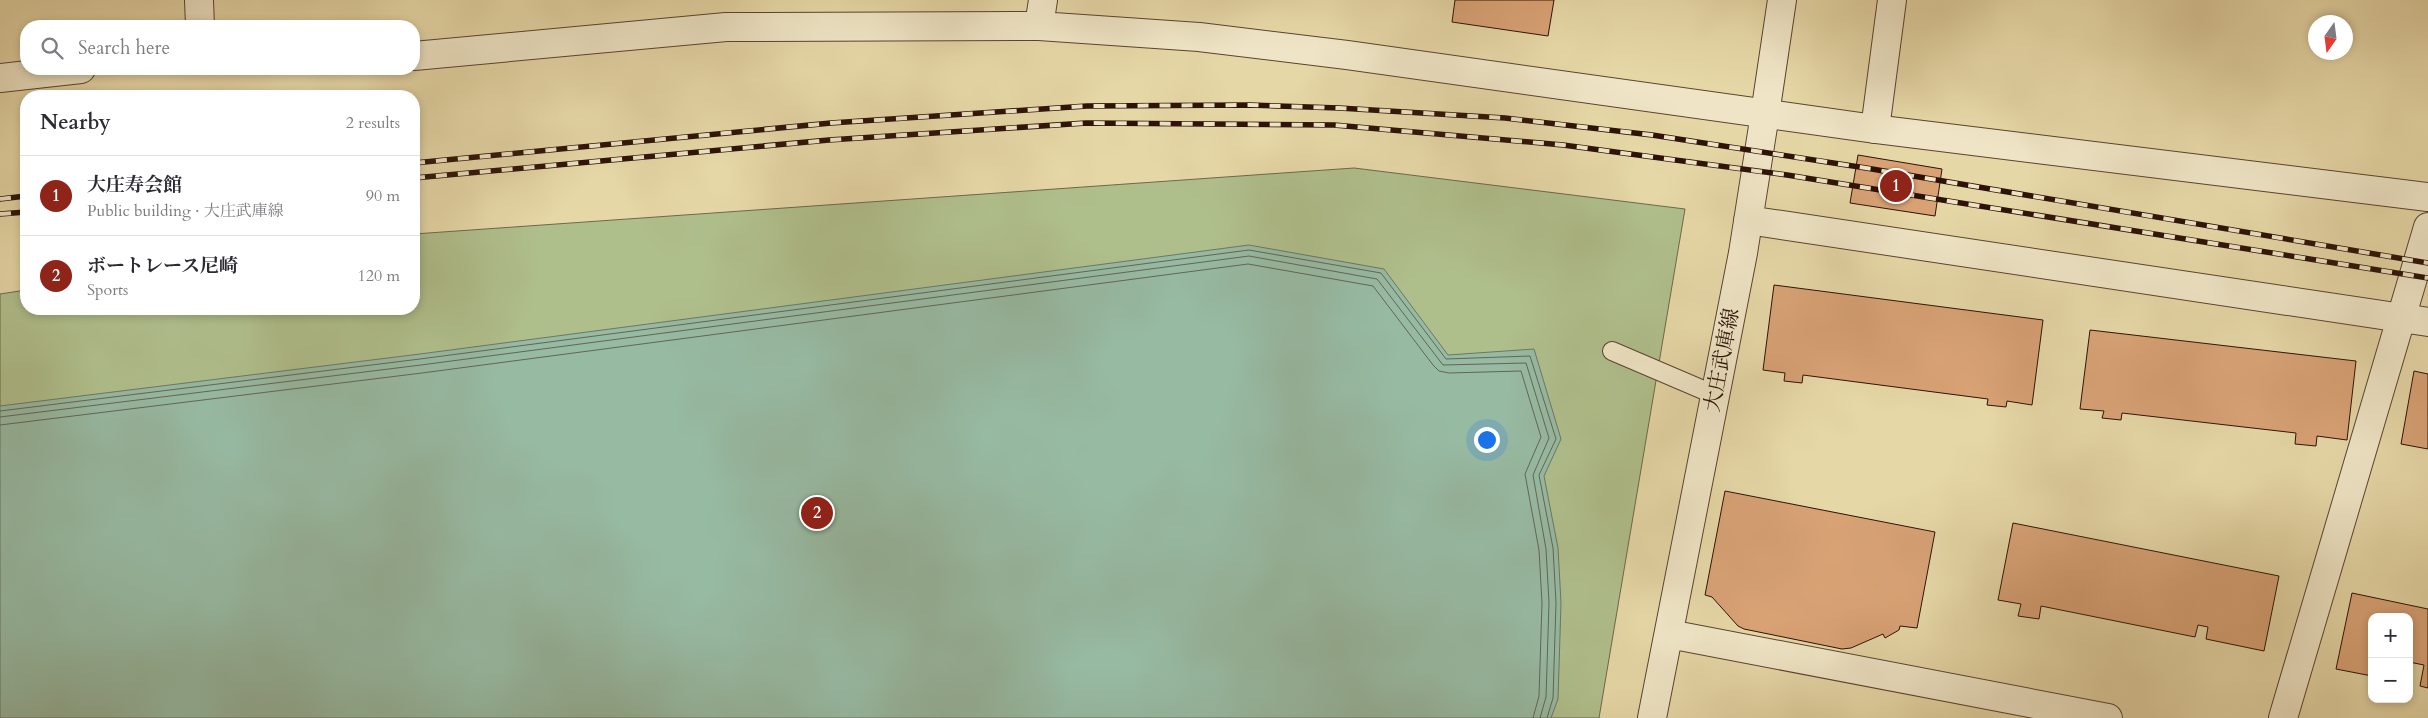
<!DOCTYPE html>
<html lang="en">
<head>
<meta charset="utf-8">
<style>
  body { margin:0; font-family:Cardo,"Noto Serif JP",serif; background:#f7f7f7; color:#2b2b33 }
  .controls { position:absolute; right:15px; bottom:15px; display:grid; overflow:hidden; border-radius:10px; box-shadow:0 2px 8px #0003 }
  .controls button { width:45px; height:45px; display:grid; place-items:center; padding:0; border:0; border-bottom:1px solid #e1e1e2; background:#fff; color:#2b2b33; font:25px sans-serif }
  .compass { position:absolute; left:2308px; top:15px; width:45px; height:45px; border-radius:50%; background:#fff; box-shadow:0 2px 8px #0003; rotate:194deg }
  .you { position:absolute; left:1486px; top:439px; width:18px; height:18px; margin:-12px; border:4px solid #fff; border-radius:50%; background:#1a73e8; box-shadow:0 0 0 8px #1a73e833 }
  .badge { display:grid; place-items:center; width:32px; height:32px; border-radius:50%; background:#8f2418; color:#fff; font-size:16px; font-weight:700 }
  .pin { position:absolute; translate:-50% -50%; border:2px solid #fff; box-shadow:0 1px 5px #0006 }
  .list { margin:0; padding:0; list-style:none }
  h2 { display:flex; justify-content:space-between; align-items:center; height:65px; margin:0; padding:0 20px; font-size:21px }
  h2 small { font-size:16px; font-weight:400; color:#7c7c81 }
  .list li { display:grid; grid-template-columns:32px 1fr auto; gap:15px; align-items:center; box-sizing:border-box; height:80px; padding:0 20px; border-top:1px solid #e1e1e2 }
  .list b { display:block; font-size:19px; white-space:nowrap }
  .list p { margin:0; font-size:16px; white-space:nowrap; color:#7c7c81 }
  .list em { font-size:16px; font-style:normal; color:#7c7c81 }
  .icon { flex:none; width:28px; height:28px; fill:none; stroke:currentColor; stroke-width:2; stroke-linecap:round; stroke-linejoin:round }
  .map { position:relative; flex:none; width:2428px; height:718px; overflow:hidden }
  .search { position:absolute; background:#fff; box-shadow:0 2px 8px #0003; left:20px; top:20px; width:400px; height:55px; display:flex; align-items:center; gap:12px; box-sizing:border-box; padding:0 18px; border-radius:20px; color:#7c7c81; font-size:19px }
  .panel { position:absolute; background:#fff; box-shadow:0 2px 8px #0003; left:20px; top:90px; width:400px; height:225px; border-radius:20px }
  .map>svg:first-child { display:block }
  .green { fill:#afbf8c; stroke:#6e684a }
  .water { fill:#97baa3; stroke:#6d7765 }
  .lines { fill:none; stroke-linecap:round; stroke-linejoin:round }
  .shore { stroke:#626656; stroke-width:1 }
  .building { fill:#d8a275; stroke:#2d1208 }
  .service-casing { stroke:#5b4330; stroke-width:20 }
  .pedestrian-casing { stroke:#5b4330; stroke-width:30 }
  .minor-casing { stroke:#5b4330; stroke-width:30 }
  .tertiary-casing { stroke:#5b4330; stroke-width:30 }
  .service { stroke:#efe5c6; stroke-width:18 }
  .pedestrian { stroke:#efe5c6; stroke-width:28 }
  .minor { stroke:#efe5c6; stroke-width:28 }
  .tertiary { stroke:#efe5c6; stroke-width:28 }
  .rail-casing { stroke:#2d1208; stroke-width:5.5 }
  .rail { stroke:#efe5c6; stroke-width:4; stroke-dasharray:11; stroke-linecap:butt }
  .labels { text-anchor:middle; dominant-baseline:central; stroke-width:5; stroke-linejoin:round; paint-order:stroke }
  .street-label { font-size:21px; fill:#2d1208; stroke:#efe5c6 }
</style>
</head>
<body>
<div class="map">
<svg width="2428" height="718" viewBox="0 0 2428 718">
  <rect width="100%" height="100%" fill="#e6d7a7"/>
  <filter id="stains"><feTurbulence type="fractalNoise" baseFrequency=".004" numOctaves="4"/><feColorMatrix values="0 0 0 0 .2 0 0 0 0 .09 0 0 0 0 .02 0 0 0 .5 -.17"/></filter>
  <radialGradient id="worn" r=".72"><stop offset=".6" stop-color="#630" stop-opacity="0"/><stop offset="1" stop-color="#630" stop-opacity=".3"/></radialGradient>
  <path class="green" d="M 1354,168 L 1685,209 L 1599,718 L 0,718 L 0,294 L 26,290 L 26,309 L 414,309 L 414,234 Z"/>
  <path class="water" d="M 1249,245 L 1384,269 L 1448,355 L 1534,349 L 1561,439 L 1544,476 L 1558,548 L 1561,603 L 1558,699 L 1551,718 L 0,718 L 0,406 L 420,354 Z"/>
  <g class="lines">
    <path class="shore" d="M 0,411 L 420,359 L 1249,250 L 1381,273 L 1446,359 L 1530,356 L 1556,439 L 1539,475 L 1553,548 L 1556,603 L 1553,698 L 1547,718
      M 0,417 L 421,365 L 1249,256 L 1377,279 L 1443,365 L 1526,363 L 1549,438 L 1533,475 L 1546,549 L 1549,603 L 1546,697 L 1540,718
      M 0,425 L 422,373 L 1248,264 L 1373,286 L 1433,365 L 1439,371 L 1449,373 L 1521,371 L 1541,437 L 1525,474 L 1539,550 L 1542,603 L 1539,696 L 1533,718"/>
  </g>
  <path class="building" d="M 1455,0 L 1554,0 L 1548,36 L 1452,22 Z
    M 1858,155 L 1942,169 L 1935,216 L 1850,203 Z
    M 1774,285 L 2043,320 L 2032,405 L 2007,401 L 2006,407 L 1987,405 L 1988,399 L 1803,375 L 1802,383 L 1784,381 L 1785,373 L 1763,370 Z
    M 2090,330 L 2356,361 L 2347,440 L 2317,436 L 2316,446 L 2295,444 L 2296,433 L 2122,413 L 2121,420 L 2102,418 L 2104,411 L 2080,409 Z
    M 2414,371 L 2428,374 L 2428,449 L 2401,444 Z
    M 1725,491 L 1935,532 L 1917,628 L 1900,626 L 1899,630 L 1885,638 L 1883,634 L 1851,648 L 1842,649 L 1744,629 L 1738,626 L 1712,597 L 1705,595 Z
    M 2013,523 L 2279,576 L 2264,651 L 2206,639 L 2208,627 L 2198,625 L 2195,637 L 2041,606 L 2039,619 L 2018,616 L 2021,604 L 1998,600 Z
    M 2352,593 L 2428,609 L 2428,688 L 2420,686 L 2424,665 L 2409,662 L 2409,617 L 2372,617 L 2372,676 L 2336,669 Z"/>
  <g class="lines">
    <defs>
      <path id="service" d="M 1612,351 L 1715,395"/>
      <path id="pedestrian" d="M 1875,129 L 1892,0"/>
      <path id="minor" d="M 199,0 L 200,26
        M 1039,26 L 1043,0
        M 414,56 L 726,27 L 1039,26 L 1199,37 L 1347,55 L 1875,129 L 2428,197
        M 0,78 L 81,69
        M 1748,220 L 2428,322
        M 1669,634 L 2108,718
        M 1652,718 L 1743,253 L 1765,114
        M 2283,718 L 2428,227"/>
      <path id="tertiary" d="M 1765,114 L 1782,0"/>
    </defs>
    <use href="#service" class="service-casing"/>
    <use href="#pedestrian" class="pedestrian-casing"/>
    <use href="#minor" class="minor-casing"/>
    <use href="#tertiary" class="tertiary-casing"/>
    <use href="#service" class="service"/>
    <use href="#pedestrian" class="pedestrian"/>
    <use href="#minor" class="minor"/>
    <use href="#tertiary" class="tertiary"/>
    <defs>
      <path id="rail" d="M 414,163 L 831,123 L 1087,106 L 1249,105 L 1339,108 L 1505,118 L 1652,135 L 1866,168 L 2428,263
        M 414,178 L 829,140 L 1086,123 L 1334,125 L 1563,145 L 1787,175 L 2428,278
        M 0,199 L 26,196
        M 0,214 L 26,212"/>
    </defs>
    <use href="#rail" class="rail-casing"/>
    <use href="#rail" class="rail"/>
  </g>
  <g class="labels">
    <g class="street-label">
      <text transform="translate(1722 360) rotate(-79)">大庄武庫線</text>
    </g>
  </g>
  <rect width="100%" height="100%" filter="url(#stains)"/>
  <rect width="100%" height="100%" fill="url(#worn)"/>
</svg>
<div class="controls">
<button>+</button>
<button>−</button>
</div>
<svg class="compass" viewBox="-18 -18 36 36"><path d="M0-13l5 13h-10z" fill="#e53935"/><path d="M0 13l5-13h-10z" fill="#7c7c81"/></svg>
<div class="you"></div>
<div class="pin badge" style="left:1896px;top:186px">1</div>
<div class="pin badge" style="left:817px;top:513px">2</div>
<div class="search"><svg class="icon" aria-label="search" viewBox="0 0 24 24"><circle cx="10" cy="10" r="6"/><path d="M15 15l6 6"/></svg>Search here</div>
<section class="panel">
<h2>Nearby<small>2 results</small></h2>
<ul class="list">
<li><span class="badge">1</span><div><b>大庄寿会館</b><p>Public building · 大庄武庫線</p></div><em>90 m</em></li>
<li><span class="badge">2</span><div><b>ボートレース尼崎</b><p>Sports</p></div><em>120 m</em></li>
</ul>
</section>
</div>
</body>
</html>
